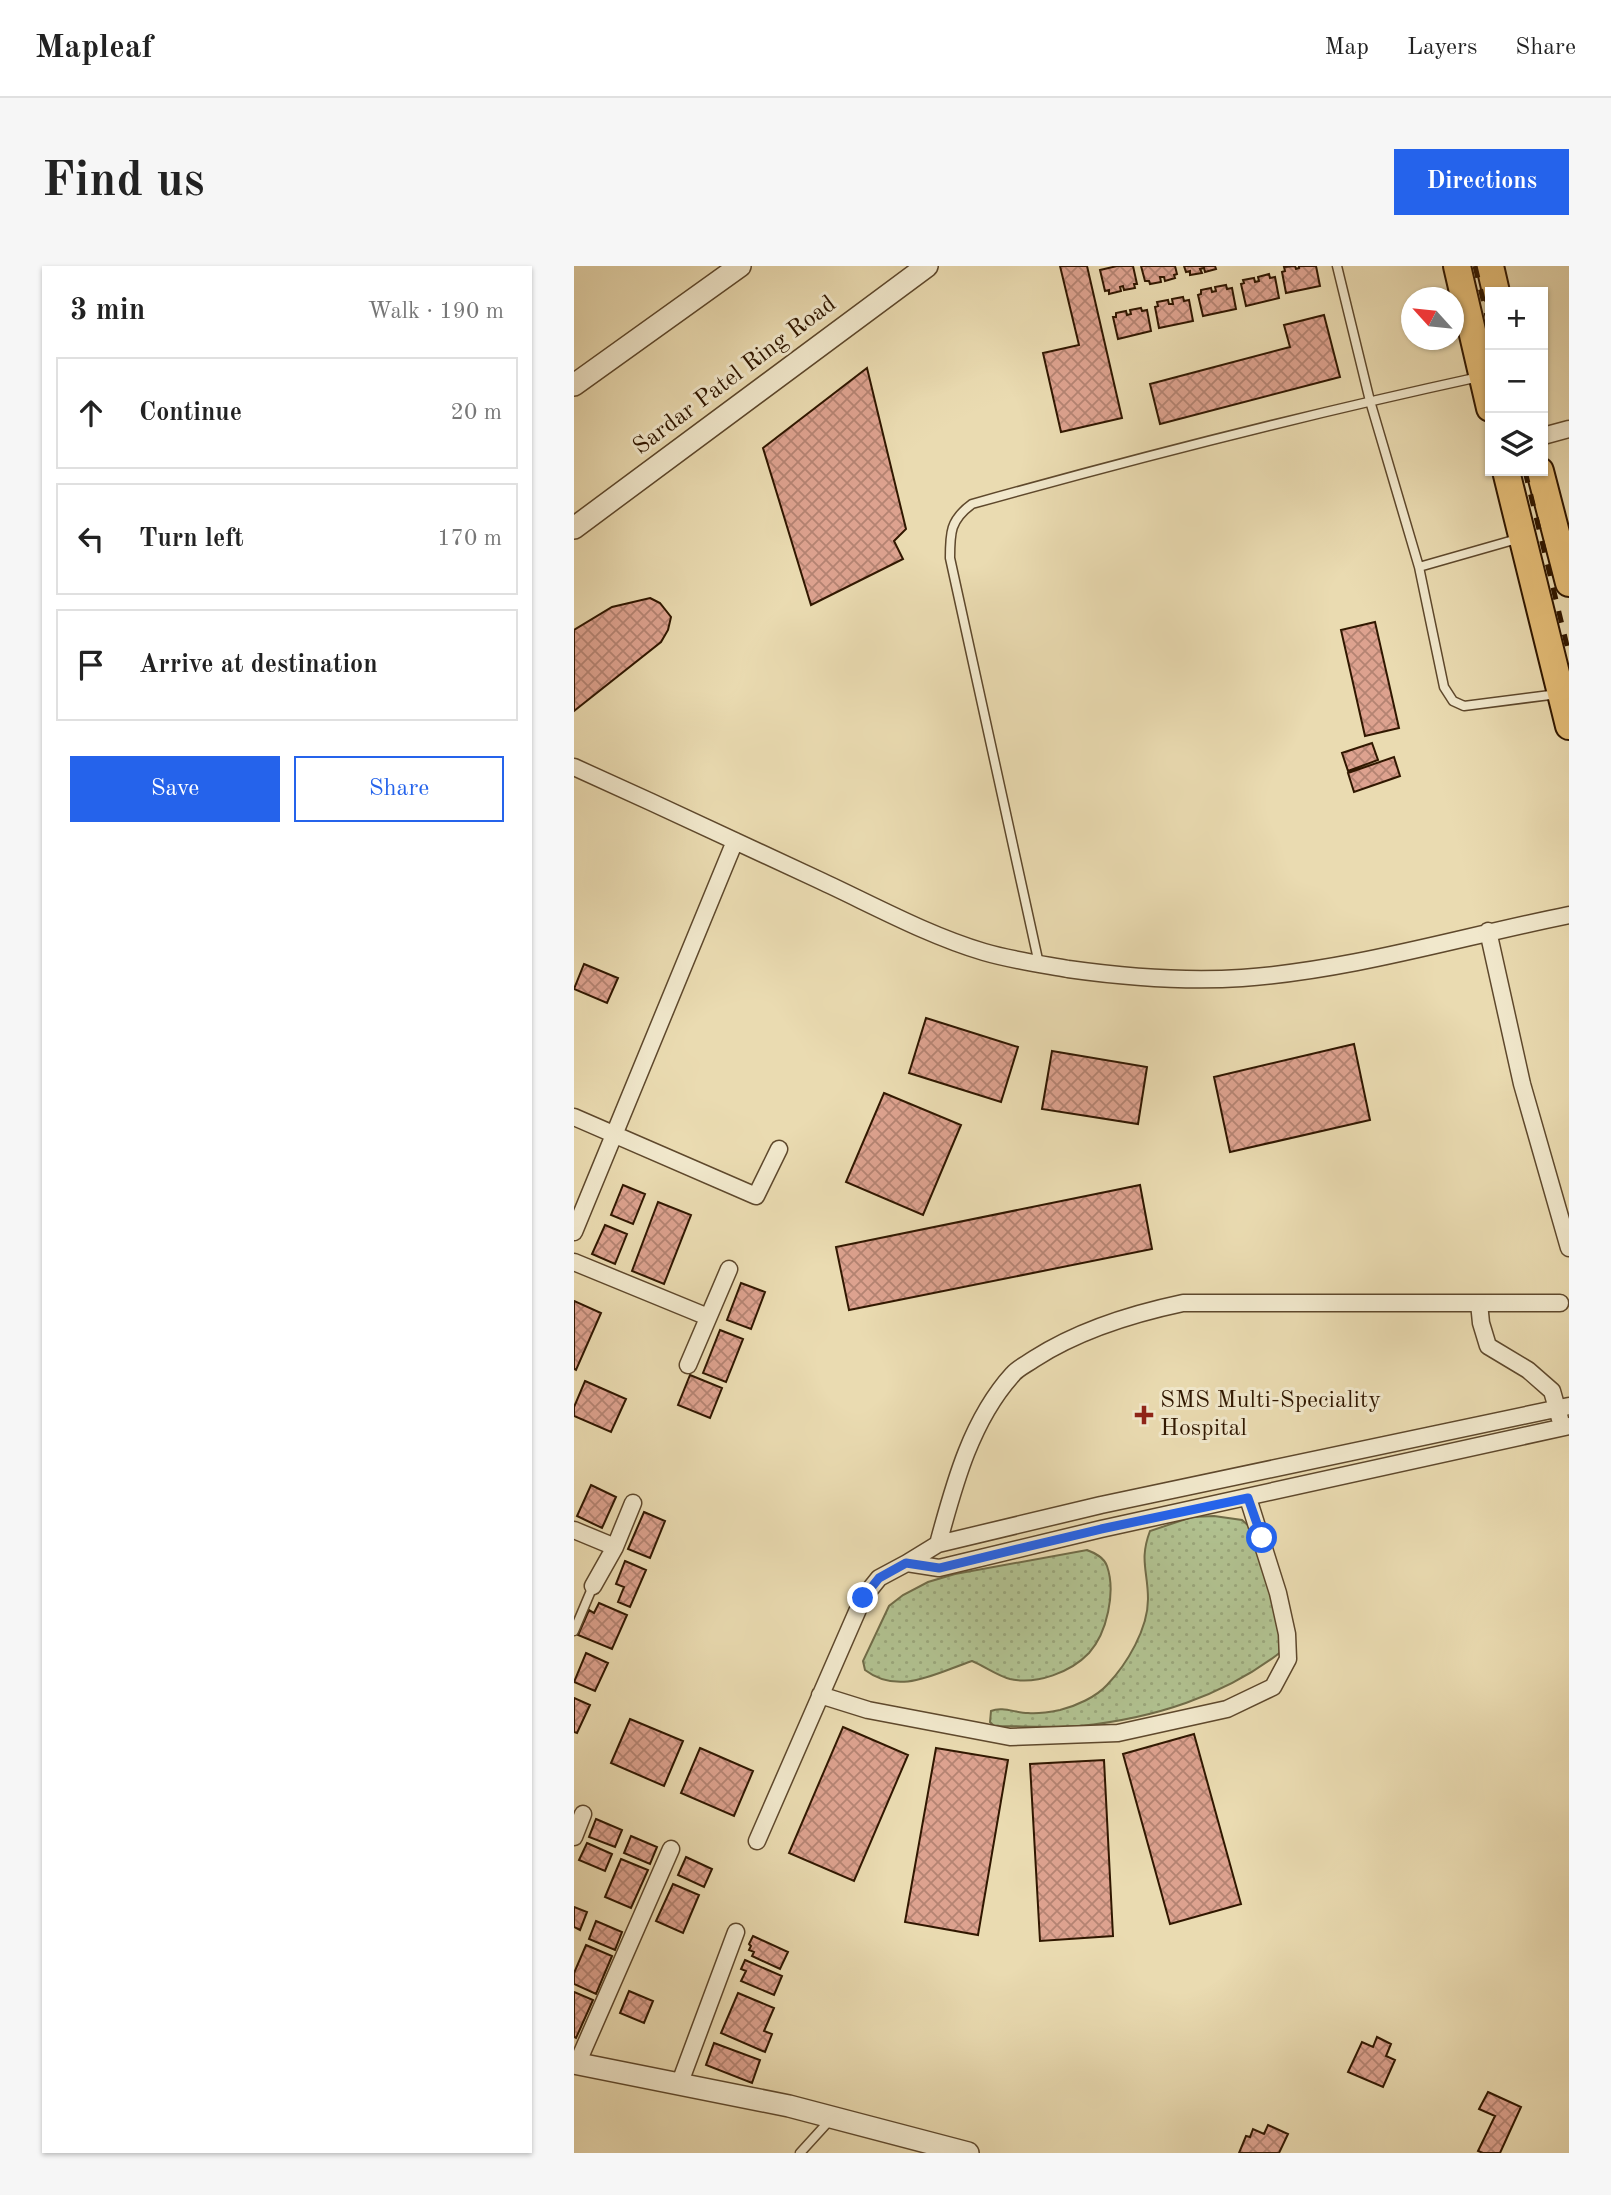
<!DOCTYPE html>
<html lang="en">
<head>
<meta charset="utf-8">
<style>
  body { margin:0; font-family:"Old Standard TT",serif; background:#f6f6f6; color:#222 }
  .controls { position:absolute; right:21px; top:21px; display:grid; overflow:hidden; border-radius:0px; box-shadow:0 2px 5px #0004 }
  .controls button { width:63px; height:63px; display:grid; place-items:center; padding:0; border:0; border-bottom:2px solid #e0e0e0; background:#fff; color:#222; font:35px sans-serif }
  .compass { position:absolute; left:827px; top:21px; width:63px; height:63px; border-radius:50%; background:#fff; box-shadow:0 2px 5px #0004; rotate:297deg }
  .stop { position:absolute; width:21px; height:21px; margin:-16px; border:5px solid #2563eb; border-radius:50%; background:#fff }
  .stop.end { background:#2563eb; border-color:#fff; box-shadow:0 2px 7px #0008 }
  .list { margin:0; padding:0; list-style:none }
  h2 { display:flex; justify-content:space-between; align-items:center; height:91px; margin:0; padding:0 28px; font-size:30px }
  h2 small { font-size:23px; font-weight:400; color:#767676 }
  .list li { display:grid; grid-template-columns:46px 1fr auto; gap:21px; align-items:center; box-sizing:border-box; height:112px; margin:0 14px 14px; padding:0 14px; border:2px solid #e0e0e0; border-radius:0px }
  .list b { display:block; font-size:26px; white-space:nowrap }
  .list em { font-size:23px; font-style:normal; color:#767676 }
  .actions { display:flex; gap:14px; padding:21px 28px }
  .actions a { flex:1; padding:16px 0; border:2px solid #2563eb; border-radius:0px; text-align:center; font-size:24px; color:#2563eb }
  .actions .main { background:#2563eb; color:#fff }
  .icon { flex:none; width:38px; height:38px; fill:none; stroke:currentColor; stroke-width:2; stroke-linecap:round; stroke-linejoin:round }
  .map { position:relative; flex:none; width:995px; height:1887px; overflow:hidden; border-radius:0px }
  header { display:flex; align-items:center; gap:42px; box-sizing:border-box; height:98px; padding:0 35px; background:#fff; border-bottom:2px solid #e0e0e0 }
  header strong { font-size:33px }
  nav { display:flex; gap:38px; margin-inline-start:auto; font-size:24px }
  .intro { display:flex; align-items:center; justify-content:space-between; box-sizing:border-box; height:168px; padding:0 42px }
  h1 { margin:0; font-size:49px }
  .button { padding:18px 32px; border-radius:0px; background:#2563eb; color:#fff; font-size:24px; font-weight:700 }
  main { display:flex; gap:42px; padding:0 42px }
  aside { flex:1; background:#fff; border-radius:0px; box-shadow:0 2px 5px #0004 }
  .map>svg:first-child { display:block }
  .park { fill:url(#park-dots); stroke:#706c48; stroke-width:2 }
  .building { fill:url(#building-cross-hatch); stroke:#301700; stroke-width:2 }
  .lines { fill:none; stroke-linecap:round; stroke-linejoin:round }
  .service-casing { stroke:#5e482c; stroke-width:11 }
  .minor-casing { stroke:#5e482c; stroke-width:19 }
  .tertiary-casing { stroke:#5e482c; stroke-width:24 }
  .primary-casing { stroke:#301700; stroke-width:30 }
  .service { stroke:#f1e8cc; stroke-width:8 }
  .minor { stroke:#f1e8cc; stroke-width:16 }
  .tertiary { stroke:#f1e8cc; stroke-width:21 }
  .primary { stroke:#e5be78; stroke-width:26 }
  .rail { stroke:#301700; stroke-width:5; stroke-dasharray:12 12; stroke-linecap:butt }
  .route { stroke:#2563eb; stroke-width:9 }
  .poi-dot { fill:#8f2418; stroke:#f1e8cc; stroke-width:2.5 }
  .labels { text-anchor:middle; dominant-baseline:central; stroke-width:6; stroke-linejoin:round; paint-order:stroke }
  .street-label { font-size:24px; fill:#301700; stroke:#f1e8cc }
  .poi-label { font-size:24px; fill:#301700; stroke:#f1e8cc; text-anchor:start }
</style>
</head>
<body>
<header>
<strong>Mapleaf</strong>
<nav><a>Map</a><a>Layers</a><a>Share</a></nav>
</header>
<div class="intro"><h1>Find us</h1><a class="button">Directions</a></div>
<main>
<aside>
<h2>3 min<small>Walk · 190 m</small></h2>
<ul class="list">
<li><svg class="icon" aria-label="ahead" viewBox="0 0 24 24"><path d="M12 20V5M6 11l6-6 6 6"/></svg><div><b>Continue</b></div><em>20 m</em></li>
<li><svg class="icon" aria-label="left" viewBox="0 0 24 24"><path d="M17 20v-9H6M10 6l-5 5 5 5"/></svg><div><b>Turn left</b></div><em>170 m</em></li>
<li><svg class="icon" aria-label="arrive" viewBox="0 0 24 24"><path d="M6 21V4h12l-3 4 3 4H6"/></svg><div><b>Arrive at destination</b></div></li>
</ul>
<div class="actions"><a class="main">Save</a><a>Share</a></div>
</aside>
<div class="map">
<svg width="995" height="1887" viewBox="0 0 995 1887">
  <defs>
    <pattern id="park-dots" width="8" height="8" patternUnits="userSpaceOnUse" patternTransform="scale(1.75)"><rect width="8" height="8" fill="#b1c190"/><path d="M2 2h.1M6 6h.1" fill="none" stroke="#99a57a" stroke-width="1.8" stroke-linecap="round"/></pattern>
    <pattern id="building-cross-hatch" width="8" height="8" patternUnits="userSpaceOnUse" patternTransform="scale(1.75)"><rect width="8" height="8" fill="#dda28f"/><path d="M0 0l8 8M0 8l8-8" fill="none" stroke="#b48372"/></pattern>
  </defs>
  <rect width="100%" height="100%" fill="#eadbb1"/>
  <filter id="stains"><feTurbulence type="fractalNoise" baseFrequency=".00286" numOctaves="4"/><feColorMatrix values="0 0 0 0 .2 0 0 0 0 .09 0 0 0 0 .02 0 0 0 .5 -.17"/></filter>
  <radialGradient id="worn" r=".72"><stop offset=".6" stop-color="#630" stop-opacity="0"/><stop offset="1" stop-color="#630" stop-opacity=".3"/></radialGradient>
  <path class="park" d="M 640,1250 L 668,1254 L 676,1261 L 713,1351 L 708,1385 C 651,1430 578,1453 505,1460 C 477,1462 448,1460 420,1460 L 416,1456 L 417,1445 C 428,1440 442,1447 454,1447 C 464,1448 476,1446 486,1444 C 502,1440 522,1431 533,1419 C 553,1398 574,1363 574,1333 C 574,1305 565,1294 576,1265 L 618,1251 Z
    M 513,1284 C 521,1287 530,1291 533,1300 C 542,1326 533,1367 515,1387 C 497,1406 463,1419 436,1413 C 424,1410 410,1400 398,1395 C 362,1407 325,1430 291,1404 L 289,1395 L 315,1340 L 329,1329 L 354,1316 L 381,1308 Z"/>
  <path class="building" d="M 486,0 L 513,0 L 548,152 L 487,166 L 469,87 L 505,79 Z
    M 543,0 L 559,0 L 563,18 L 560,18 L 561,22 L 550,24 L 549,20 L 546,21 L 547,25 L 535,28 L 535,24 L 531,25 L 526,4 Z
    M 567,0 L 601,0 L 603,8 L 600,9 L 601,12 L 591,15 L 590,11 L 586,11 L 587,16 L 576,18 L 575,15 L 571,15 Z
    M 610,0 L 641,0 L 642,3 L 631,6 L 630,2 L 626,3 L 628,7 L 616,9 L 616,5 L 612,6 Z
    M 721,0 L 722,3 L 725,2 L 725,0 L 742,0 L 746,20 L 712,27 L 708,6 L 711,5 L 710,1 Z
    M 695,8 L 696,12 L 701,11 L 705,32 L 672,40 L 667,18 L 670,17 L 669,14 L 680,12 L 681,16 L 685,15 L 684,11 Z
    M 652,19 L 653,23 L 658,22 L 662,43 L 629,50 L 624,29 L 627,28 L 627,24 L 637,22 L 638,26 L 642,25 L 641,21 Z
    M 609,31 L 610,35 L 615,34 L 619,55 L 585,62 L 581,41 L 584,40 L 583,36 L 594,34 L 595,38 L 599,38 L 598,33 Z
    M 567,42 L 568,45 L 573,44 L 577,65 L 544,73 L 539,51 L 542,51 L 542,47 L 552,45 L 553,49 L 557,48 L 556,44 Z
    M 750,49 L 766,111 L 586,158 L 576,118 L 716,81 L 710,59 Z
    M 293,102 L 332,263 L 320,275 L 329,293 L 237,339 L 189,182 Z
    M 76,332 L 86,337 L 97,351 L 94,364 L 87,376 L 0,445 L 0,364 L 38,341 Z
    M 801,356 L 825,462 L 791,470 L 767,364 Z
    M 798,477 L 804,494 L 774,505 L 768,487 Z
    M 820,491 L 826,510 L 780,526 L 774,507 Z
    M 10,698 L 44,712 L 33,737 L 0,723 Z
    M 352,752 L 444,781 L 427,836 L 335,807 Z
    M 780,778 L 796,854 L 656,886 L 640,811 Z
    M 478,785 L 573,801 L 564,858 L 468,843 Z
    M 310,827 L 387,859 L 349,949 L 272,916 Z
    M 49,919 L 71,928 L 59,958 L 37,949 Z
    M 566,919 L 578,983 L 275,1044 L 262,981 Z
    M 84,936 L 117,949 L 90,1018 L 58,1005 Z
    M 31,959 L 53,968 L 41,998 L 18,988 Z
    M 167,1017 L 191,1026 L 177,1063 L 153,1054 Z
    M 0,1035 L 27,1047 L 2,1104 L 0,1103 Z
    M 146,1064 L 169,1073 L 152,1116 L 129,1107 Z
    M 116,1109 L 148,1122 L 136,1152 L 104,1139 Z
    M 11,1115 L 52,1133 L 37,1166 L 0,1150 L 0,1141 Z
    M 17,1219 L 42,1231 L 28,1262 L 3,1250 Z
    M 70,1246 L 91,1255 L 76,1292 L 54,1283 Z
    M 51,1295 L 72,1304 L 56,1341 L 44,1336 L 50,1321 L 42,1318 Z
    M 25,1337 L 53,1349 L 38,1383 L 4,1369 L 15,1344 L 20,1347 Z
    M 12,1387 L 34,1397 L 21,1425 L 0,1416 Z
    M 0,1432 L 16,1439 L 3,1467 L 0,1466 Z
    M 56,1453 L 109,1475 L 90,1520 L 37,1497 Z
    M 269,1461 L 334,1489 L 280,1615 L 215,1587 Z
    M 620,1468 L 667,1638 L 596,1658 L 549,1488 Z
    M 126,1482 L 179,1505 L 160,1550 L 107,1527 Z
    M 362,1482 L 434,1494 L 404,1669 L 331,1656 Z
    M 530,1494 L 539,1670 L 466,1675 L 456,1498 Z
    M 22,1553 L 48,1564 L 41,1581 L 15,1571 Z
    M 57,1570 L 83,1581 L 76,1598 L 50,1587 Z
    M 13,1577 L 38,1588 L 31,1605 L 5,1594 Z
    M 112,1591 L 138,1603 L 130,1621 L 104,1609 Z
    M 47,1593 L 74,1604 L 57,1642 L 31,1631 Z
    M 99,1618 L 125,1629 L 109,1667 L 82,1655 Z
    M 0,1641 L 13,1646 L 6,1664 L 0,1661 Z
    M 22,1655 L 48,1666 L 41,1684 L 15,1673 Z
    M 179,1670 L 214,1686 L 206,1703 L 178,1690 L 180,1686 L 175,1684 L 177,1680 L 175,1678 Z
    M 12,1679 L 38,1690 L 22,1728 L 0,1718 L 0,1707 Z
    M 171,1694 L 208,1710 L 200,1729 L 167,1715 L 172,1705 L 167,1703 Z
    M 55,1725 L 79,1735 L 70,1757 L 46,1747 Z
    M 0,1726 L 19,1734 L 2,1772 L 0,1771 Z
    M 164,1727 L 200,1742 L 190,1765 L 198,1768 L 191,1786 L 147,1767 Z
    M 803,1771 L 817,1778 L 812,1790 L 821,1794 L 809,1821 L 774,1806 L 788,1776 L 799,1781 Z
    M 140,1777 L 186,1794 L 178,1817 L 132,1799 Z
    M 914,1826 L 947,1841 L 926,1887 L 909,1887 L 904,1885 L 921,1850 L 905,1843 Z
    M 694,1859 L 714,1868 L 705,1887 L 665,1887 L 672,1870 L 676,1871 L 679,1863 L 690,1868 Z"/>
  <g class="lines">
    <defs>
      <path id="service" d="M 763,0 L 796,135 L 845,301 L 870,421 L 879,435 L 890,440 L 984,428
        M 845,301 L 943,273
        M 465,698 L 376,292 C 376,267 376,254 398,238 C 566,191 735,148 905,111
        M 0,1365 L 19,1320
        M 226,1887 L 256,1854"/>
      <path id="minor" d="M 969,170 L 995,163
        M 0,501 C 82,538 164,576 245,614 C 299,639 353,669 410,686 C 437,694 466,698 494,703 C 551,711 609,716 668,712 C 779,704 886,671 995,649
        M 914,665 L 948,818 L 995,982
        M 0,851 L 182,930 L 205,883
        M 0,966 L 161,575
        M 0,996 L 134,1051
        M 986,1037 L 905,1037 L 907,1057 L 914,1080 L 954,1104 L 978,1125 L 986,1153
        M 114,1099 L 155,1003
        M 995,1140 L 527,1239 L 364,1278 L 333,1297 L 365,1302 L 527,1263 L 995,1160
        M 0,1264 L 41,1281
        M 364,1278 C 380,1219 397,1154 439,1108 C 444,1102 453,1098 460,1093 C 505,1064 557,1048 609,1037 L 905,1037
        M 19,1320 L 41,1281 L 59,1237
        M 246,1429 L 294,1444 L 436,1471 L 544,1467 L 653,1443 L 699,1421 L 714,1393 L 713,1368 L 704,1327 L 674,1232
        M 0,1571 L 9,1548
        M 183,1575 L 289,1332 L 305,1312 L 333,1297
        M 3,1798 L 97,1583
        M 105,1819 L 162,1666"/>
      <path id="tertiary" d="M 0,119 L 166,0
        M 0,262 L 353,0
        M 0,1797 L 215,1840 L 394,1887"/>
      <path id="primary" d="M 883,0 L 916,142
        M 916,0 L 922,26
        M 932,205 L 995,460
        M 966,205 L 995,317"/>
    </defs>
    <use href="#service" class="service-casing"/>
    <use href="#minor" class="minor-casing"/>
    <use href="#tertiary" class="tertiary-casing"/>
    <use href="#primary" class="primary-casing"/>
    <use href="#service" class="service"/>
    <use href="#minor" class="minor"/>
    <use href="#tertiary" class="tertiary"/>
    <use href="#primary" class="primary"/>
    <path class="rail" d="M 901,0 L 916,63
      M 951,205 L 995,388"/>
  </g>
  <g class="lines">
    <path class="route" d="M 289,1332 L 305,1312 L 332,1297 L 365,1302 L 527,1263 L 674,1232 L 688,1272"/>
  </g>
  <path class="poi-dot" d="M566.5 1138.5h7v7h7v7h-7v7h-7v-7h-7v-7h7z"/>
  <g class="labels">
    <g class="street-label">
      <text transform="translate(161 110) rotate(-37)">Sardar Patel Ring Road</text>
    </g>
    <g class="poi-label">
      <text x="586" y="1135">SMS Multi-Speciality<tspan x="586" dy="28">Hospital</tspan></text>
    </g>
  </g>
  <rect width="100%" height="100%" filter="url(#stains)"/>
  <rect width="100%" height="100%" fill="url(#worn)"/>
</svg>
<div class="controls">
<button>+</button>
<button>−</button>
<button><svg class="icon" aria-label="layers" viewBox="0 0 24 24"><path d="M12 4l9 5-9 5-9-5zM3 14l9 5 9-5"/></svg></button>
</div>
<svg class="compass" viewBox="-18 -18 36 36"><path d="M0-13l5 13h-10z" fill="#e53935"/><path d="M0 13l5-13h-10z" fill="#767676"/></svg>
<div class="stop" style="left:688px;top:1272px"></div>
<div class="stop end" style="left:289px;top:1332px"></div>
</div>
</main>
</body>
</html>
